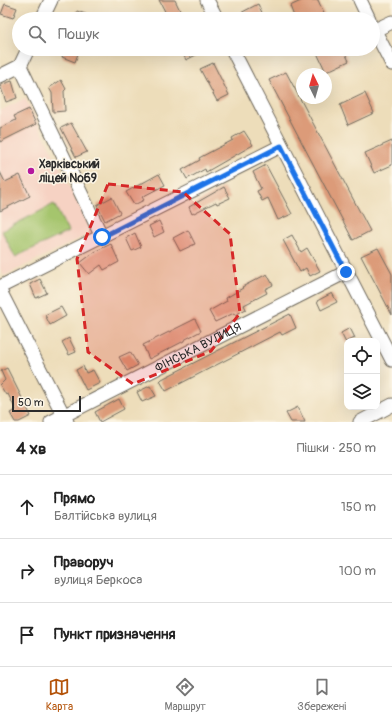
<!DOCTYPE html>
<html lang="uk">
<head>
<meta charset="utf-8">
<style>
  body { margin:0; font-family:Pangolin,sans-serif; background:#f6f6f6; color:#222 }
  .controls { position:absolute; right:12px; bottom:12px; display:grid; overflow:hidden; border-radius:8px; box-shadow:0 4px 16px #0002 }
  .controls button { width:36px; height:36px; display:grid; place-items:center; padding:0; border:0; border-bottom:1px solid #e0e0e0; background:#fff; color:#222; font:20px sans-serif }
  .compass { position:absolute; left:296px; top:68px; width:36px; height:36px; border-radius:50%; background:#fff; box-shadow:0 4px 16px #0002; rotate:355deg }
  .scale { position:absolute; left:12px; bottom:10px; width:69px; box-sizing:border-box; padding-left:4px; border:2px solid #2b2b2b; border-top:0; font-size:11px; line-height:14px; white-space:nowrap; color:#2b2b2b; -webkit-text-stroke:3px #fcf5e5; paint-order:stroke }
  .stop { position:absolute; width:12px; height:12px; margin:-9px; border:3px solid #1a73e8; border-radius:50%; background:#fff }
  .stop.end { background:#1a73e8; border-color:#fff; box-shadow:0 1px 4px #0008 }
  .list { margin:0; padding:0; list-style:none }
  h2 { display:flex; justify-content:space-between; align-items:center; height:52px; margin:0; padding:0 16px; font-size:17px }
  h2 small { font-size:13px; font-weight:400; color:#767676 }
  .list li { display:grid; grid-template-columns:26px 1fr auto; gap:12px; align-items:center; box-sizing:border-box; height:64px; padding:0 16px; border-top:1px solid #e0e0e0 }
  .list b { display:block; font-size:15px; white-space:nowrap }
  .list p { margin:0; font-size:13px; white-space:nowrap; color:#767676 }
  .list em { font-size:13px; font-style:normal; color:#767676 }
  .icon { flex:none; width:22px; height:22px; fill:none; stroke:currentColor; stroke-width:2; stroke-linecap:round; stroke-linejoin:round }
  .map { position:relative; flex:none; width:392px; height:422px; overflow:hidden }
  .search { position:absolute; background:#fff; box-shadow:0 4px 16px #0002; left:12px; right:12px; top:12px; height:44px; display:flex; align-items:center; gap:10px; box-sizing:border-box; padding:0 14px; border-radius:22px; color:#767676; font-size:15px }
  .sheet { height:244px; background:#fff }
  nav { display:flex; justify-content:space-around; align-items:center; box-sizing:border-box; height:56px; border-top:1px solid #e0e0e0; background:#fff; font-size:11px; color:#767676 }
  nav a { display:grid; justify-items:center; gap:2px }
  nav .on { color:#b45309 }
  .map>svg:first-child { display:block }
  .built { fill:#f6d2c3 }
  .green { fill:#a5c56d; stroke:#68784c }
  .building { fill:#dc9b79 }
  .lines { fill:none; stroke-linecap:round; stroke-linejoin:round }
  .minor-casing { stroke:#6f695d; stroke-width:15 }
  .minor { stroke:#fff; stroke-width:13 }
  .route { stroke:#1a73e8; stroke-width:5 }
  .marked { fill:#d62828; fill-opacity:0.2; stroke:#d62828; stroke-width:3; stroke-dasharray:8 5; stroke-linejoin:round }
  .poi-dot { fill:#b5179e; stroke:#fcf5e5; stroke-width:1.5 }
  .labels { text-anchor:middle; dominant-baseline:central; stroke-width:3; stroke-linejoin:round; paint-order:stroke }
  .poi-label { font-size:12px; font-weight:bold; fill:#2b2b2b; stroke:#fcf5e5; text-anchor:start }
  .street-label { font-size:12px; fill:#2b2b2b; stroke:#fcf5e5 }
</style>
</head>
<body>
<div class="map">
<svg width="392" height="422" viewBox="0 0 392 422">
  <rect width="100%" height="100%" fill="#fcf5e5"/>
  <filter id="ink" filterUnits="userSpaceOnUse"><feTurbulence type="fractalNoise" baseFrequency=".025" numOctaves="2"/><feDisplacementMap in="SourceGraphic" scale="8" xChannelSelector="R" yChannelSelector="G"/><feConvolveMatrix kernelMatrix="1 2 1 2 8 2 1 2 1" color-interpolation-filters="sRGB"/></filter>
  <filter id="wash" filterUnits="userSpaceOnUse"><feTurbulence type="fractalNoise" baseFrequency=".012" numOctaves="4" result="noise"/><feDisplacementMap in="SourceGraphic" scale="16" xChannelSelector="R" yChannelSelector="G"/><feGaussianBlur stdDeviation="0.9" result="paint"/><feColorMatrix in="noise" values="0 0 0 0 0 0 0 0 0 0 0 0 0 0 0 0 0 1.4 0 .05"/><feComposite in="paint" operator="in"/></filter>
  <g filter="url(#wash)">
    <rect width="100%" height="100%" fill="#edddba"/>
    <path class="built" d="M 25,98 L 93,232 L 4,276 L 0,268 L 0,111 Z"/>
    <path class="green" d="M 54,204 L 68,232 L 15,257 L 2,231 Z"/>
    <g id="blocks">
      <path class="building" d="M 159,0 L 175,0 L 184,19 L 169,19 Z
        M 303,0 L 318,0 L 325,16 L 316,19 L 295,19 L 290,6 Z
        M 5,4 L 17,8 L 13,18 L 1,14 Z
        M 258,4 L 265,19 L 229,19 Z
        M 77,11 L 97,18 L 97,19 L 74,19 Z
        M 65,49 L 79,51 L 75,62 L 62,57 Z
        M 187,49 L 208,49 L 186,60 L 182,52 Z
        M 324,49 L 343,49 L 349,61 L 326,72 L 317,53 Z
        M 213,63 L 229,95 L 217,101 L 200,69 Z
        M 286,72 L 370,231 L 353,240 L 269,80 Z
        M 61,80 L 66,89 L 64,91 L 65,111 L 53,112 L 52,93 L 49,88 Z
        M 12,81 L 17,98 L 6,102 L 0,85 Z
        M 365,93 L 374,113 L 348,125 L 340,105 Z
        M 29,109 L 36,124 L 0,142 L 0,128 L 16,120 L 14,116 Z
        M 71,123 L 87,152 L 76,157 L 61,128 Z
        M 244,131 L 253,145 L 206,172 L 205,169 L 187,179 L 182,170 L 200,160 L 199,158 L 233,140 L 232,138 Z
        M 392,141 L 392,165 L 374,173 L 365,153 Z
        M 266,165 L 292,214 L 278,220 L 268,198 L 262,201 L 257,191 L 261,189 L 253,172 Z
        M 0,172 L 5,182 L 20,175 L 30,196 L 0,211 Z
        M 159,174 L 165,185 L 142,197 L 144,200 L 134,205 L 126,192 Z
        M 224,187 L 230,198 L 217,204 L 216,202 L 192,214 L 189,207 Z
        M 112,197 L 120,213 L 105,221 L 97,205 Z
        M 159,221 L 164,232 L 154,237 L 149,226 Z
        M 188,230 L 195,244 L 180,251 L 173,238 Z
        M 135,233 L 141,247 L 132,251 L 126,238 Z
        M 292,235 L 301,252 L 307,248 L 320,271 L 310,276 L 306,268 L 300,272 L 283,240 Z
        M 111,244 L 119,262 L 104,270 L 101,265 L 89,274 L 80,263 L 96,251 Z
        M 378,248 L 392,274 L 392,315 L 361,256 Z
        M 267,274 L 273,285 L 265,289 L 267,293 L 244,305 L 246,309 L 235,315 L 234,313 L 215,322 L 209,311 L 227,301 L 226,298 L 243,288 L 242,287 Z
        M 40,279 L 47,293 L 36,298 L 30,284 Z
        M 332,293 L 337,302 L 321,310 L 317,301 Z
        M 61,307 L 66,316 L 50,325 L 45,315 Z
        M 290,314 L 296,328 L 282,335 L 280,332 L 166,391 L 160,381 L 162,379 Z
        M 195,319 L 201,331 L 184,340 L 184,341 L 149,359 L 143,345 Z
        M 350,328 L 355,338 L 347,341 L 346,343 L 341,333 Z
        M 69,338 L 76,352 L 69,355 L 62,342 Z
        M 130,352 L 138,365 L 127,371 L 119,357 Z
        M 83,366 L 86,373 L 93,370 L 100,383 L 86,390 L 76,370 Z
        M 7,368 L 31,416 L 19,422 L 15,422 L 10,413 L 16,410 L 8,394 L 6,395 L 0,385 L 5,380 L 1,371 Z
        M 150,386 L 156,396 L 142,402 L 137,392 Z
        M 119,399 L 124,409 L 100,422 L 95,412 Z
        M 298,407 L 305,422 L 291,422 L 286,413 Z"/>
    </g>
  </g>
  <g filter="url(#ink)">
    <use href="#blocks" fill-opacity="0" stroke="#6f695d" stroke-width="1"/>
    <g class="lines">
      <defs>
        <g id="minor">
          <path d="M 207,0 L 217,19"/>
          <path d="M 360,0 L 369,19"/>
          <path d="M 42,19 L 51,0"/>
          <path d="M 373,27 L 392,64"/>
          <path d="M 375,30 L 392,22"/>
          <path d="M 232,49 L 392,360"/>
          <path d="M 20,66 L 28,49"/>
          <path d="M 0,76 L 20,66 L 102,237"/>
          <path d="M 0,287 L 281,146"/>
          <path d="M 0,291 L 67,422"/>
          <path id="s1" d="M 51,422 L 346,272"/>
          <path d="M 360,422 L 392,405"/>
        </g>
      </defs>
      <use href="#minor" class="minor-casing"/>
      <use href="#minor" class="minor"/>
    </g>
  </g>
  <g class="lines" filter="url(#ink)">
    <path class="route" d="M 102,237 L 281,146 L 346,272"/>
  </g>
  <path class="marked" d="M 108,184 L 183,192 L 230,234 L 240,313 L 211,351 L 133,384 L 88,352 L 77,259 Z"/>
  <circle class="poi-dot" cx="31" cy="171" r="4"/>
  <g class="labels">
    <g class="poi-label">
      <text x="39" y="164">Харківський<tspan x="39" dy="14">ліцей №69</tspan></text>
    </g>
    <g class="street-label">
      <text stroke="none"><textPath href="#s1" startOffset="165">ФІНСЬКА ВУЛИЦЯ</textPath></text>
    </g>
  </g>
</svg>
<div class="controls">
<button><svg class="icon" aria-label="locate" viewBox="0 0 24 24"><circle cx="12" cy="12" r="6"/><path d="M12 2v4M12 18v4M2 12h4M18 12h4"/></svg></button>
<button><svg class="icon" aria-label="layers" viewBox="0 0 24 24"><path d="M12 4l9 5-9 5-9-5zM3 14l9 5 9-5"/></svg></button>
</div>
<svg class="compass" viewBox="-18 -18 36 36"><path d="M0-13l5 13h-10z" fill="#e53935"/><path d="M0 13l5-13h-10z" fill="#767676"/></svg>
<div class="scale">50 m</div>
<div class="stop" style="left:102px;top:237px"></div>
<div class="stop end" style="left:346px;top:272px"></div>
<div class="search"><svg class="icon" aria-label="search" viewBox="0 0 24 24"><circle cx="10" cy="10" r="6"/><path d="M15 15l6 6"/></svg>Пошук</div>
</div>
<section class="sheet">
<h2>4 хв<small>Пішки · 250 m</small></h2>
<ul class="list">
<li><svg class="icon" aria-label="ahead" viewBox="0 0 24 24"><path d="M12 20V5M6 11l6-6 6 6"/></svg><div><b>Прямо</b><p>Балтійська вулиця</p></div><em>150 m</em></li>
<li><svg class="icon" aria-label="right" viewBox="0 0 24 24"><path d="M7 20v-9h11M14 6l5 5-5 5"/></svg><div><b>Праворуч</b><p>вулиця Беркоса</p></div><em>100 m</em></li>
<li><svg class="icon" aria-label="arrive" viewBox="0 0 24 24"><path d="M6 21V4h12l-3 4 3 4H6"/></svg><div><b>Пункт призначення</b></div></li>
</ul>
</section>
<nav>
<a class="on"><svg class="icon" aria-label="map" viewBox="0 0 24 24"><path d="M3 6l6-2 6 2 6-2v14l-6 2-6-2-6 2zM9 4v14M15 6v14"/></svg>Карта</a>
<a><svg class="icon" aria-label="directions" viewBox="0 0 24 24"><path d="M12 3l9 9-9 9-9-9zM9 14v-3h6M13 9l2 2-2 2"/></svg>Маршрут</a>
<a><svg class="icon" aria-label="saved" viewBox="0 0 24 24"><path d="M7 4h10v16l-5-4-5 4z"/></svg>Збережені</a>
</nav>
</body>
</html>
